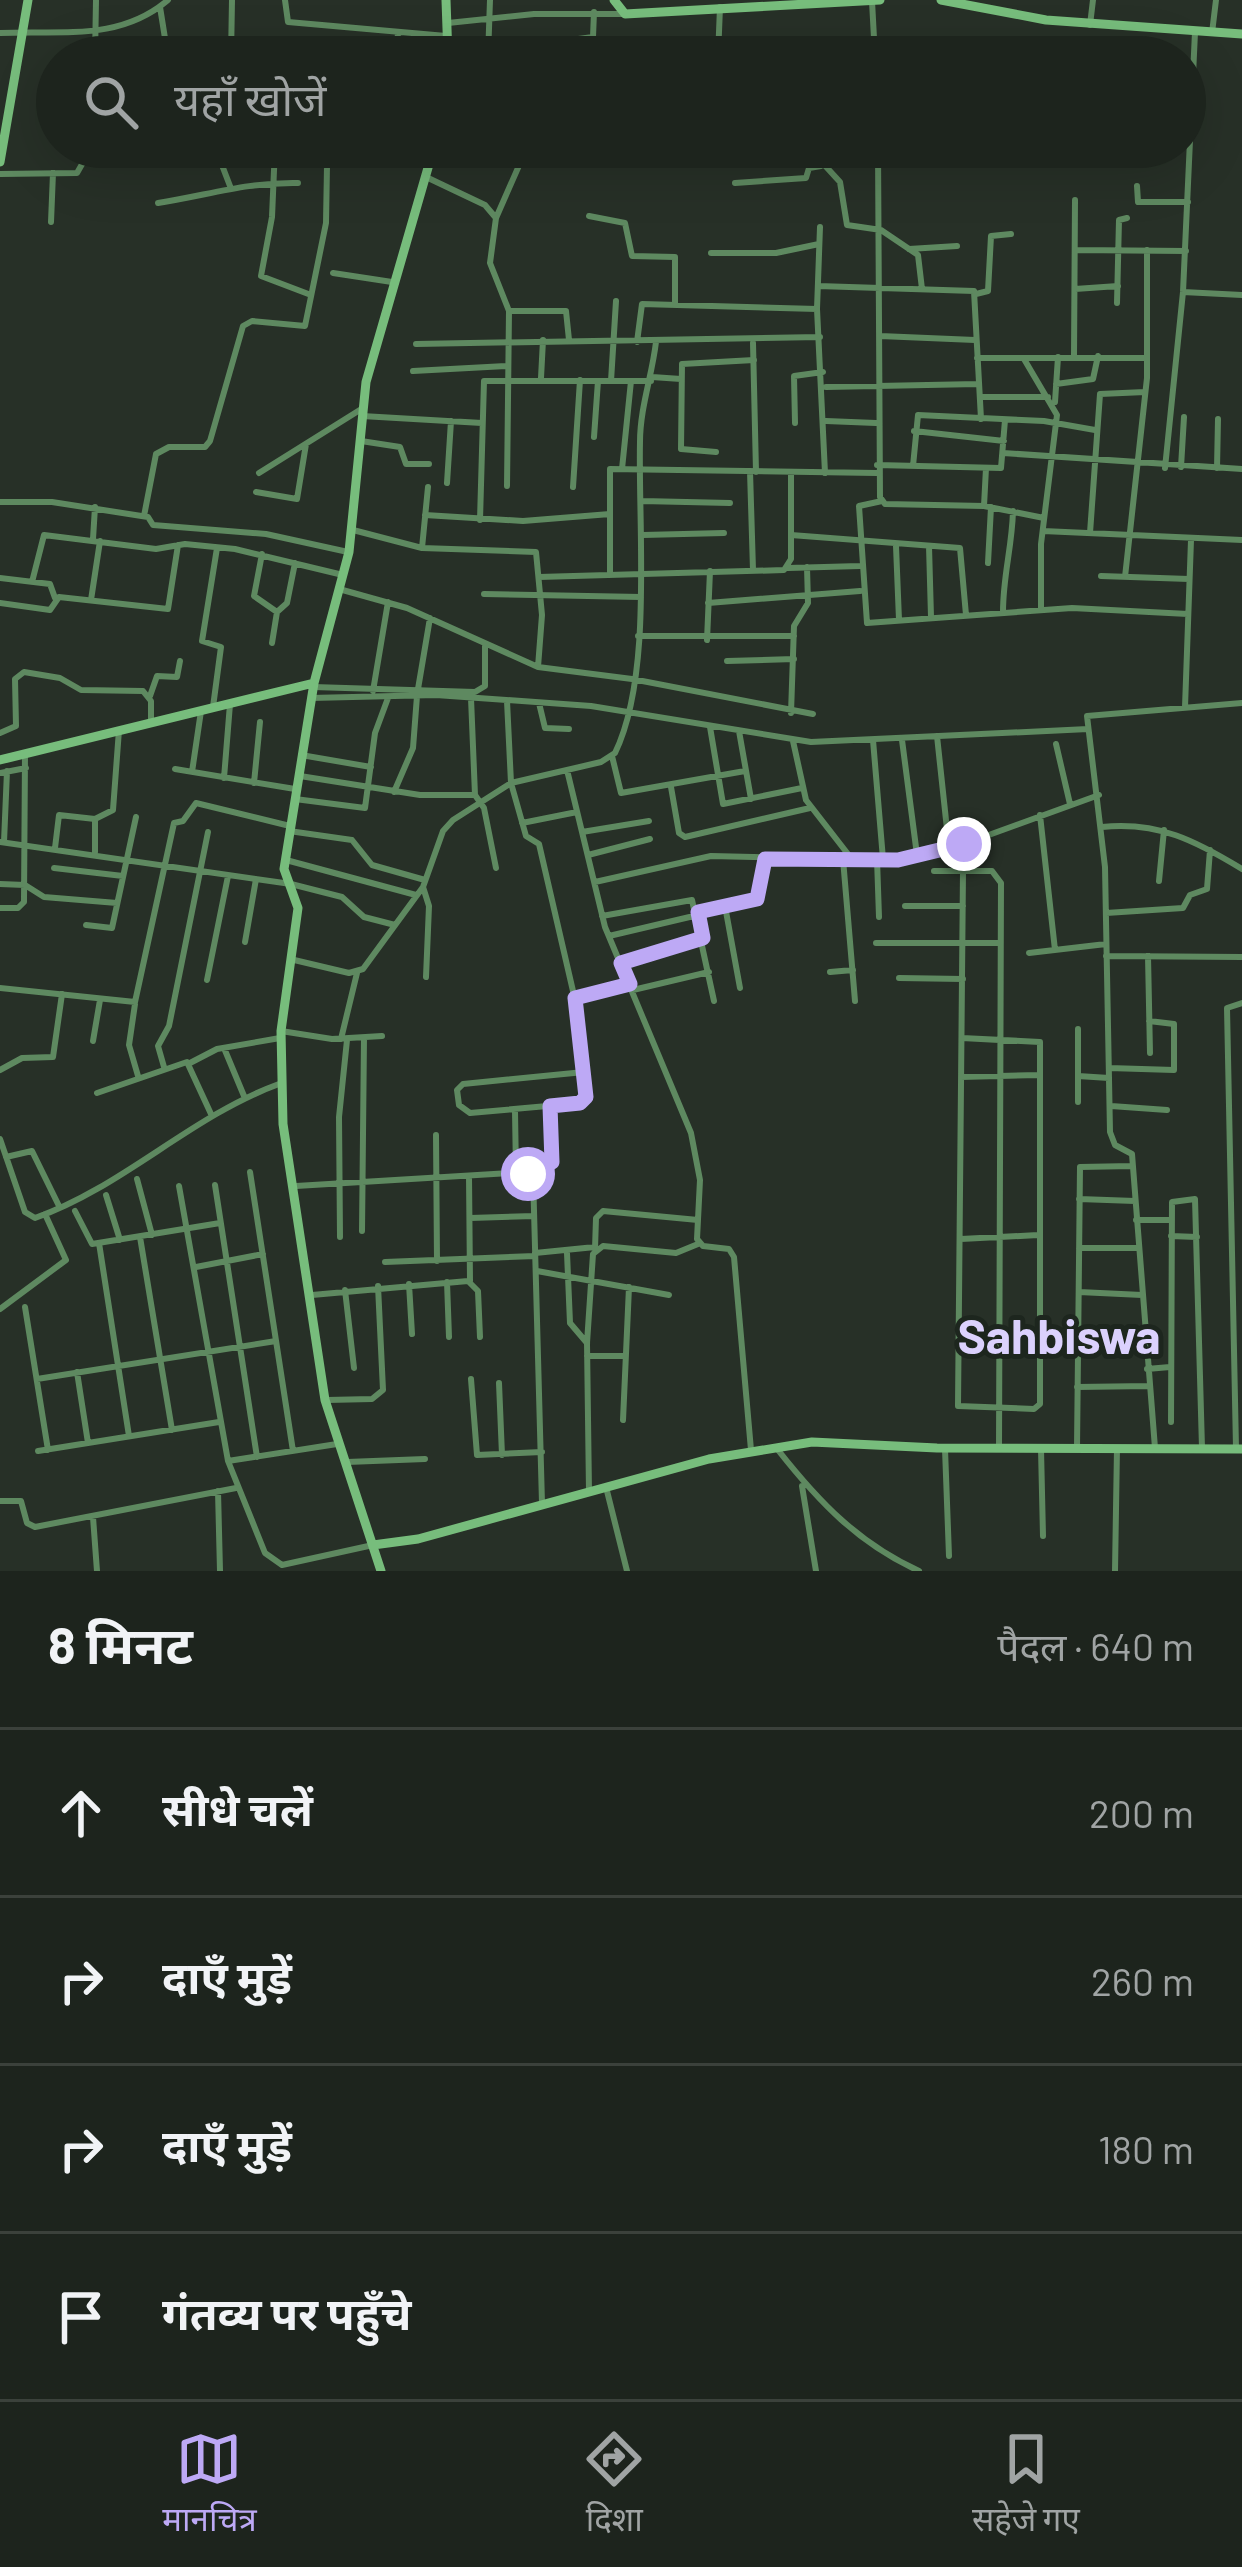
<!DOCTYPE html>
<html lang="hi">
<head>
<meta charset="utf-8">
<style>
  body { margin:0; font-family:Barlow,"Noto Sans Devanagari",sans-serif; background:#252c26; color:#f1f3f6 }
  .stop { position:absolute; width:36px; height:36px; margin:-27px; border:9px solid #bda9f5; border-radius:50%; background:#fff }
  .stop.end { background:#bda9f5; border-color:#fff; box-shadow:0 3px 12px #0008 }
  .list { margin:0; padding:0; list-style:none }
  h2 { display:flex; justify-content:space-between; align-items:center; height:156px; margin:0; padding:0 48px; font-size:51px }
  h2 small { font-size:39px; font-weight:400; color:#a0a4a4 }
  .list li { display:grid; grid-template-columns:78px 1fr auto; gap:36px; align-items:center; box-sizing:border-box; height:168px; padding:0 48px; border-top:3px solid #3b413b }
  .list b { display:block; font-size:45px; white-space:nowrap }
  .list em { font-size:39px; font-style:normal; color:#a0a4a4 }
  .icon { flex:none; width:66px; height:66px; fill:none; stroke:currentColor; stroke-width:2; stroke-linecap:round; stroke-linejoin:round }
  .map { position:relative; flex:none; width:1242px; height:1571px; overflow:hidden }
  .search { position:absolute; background:#1d241d; box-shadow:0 12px 48px #0002; left:36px; right:36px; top:36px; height:132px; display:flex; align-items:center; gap:30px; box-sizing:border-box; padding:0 42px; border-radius:66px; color:#a0a4a4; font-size:45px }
  .sheet { height:828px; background:#1d241d }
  nav { display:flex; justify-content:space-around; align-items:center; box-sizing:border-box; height:168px; border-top:3px solid #3b413b; background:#1d241d; font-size:33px; color:#a0a4a4 }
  nav a { display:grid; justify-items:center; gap:6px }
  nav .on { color:#bda9f5 }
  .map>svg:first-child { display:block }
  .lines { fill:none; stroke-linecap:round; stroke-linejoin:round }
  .street { stroke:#5e8960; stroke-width:6 }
  .secondary { stroke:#77bd7c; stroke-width:9 }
  .route { stroke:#bda9f5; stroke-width:15 }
  .labels { text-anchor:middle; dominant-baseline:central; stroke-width:10; stroke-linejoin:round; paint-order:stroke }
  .quarter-label { font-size:48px; font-weight:bold; fill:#dbd1fd; stroke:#1d261e }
</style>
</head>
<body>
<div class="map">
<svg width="1242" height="1571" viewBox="0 0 1242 1571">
  <rect width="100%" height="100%" fill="#273027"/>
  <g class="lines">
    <path class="street" d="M 285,0 L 288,22 L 446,36
      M 872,1 L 875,57
      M 160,7 L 168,57
      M 448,23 L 534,14 L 625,14
      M 1090,25 L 1093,0
      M 0,33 C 60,30 119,42 168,0
      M 1212,33 L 1216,0
      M 95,57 L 96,0
      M 231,57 L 232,0
      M 396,57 L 398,33
      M 488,57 L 490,0
      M 569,57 L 571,40 L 593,37 L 594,12
      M 636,57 L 636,55
      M 667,57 L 667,52
      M 718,57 L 720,7
      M 151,147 L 151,161 L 185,165 L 192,147
      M 197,147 L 215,148
      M 215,147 L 230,186
      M 275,147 L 272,217 L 261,276 L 311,295
      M 394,147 L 431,155
      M 808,147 L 840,182 L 847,225 L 881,230 L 918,255 L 922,289
      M 878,147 L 880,497 L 885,504 L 984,506 L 1044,518
      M 497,152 L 499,147
      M 242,157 L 244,147
      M 0,174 L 77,173 L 85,159 L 126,155
      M 426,177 L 485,205 L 496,218 L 490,263 L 509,311 L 507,486
      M 735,183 L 806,178 L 809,168 L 821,166
      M 1137,186 L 1138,202 L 1188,202
      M 158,203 C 209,195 247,182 298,183
      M 589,216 L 625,223 L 632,256 L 675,257 L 675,304
      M 496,218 L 521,161
      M 51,222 L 53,173
      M 820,227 L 817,309 L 825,473
      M 909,249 L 957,246
      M 1075,250 L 1186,251
      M 711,253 L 776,253 L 819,244
      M 333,273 L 392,282
      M 818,286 L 974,291 L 981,419
      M 1075,289 L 1118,286
      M 1183,292 L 1242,295
      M 976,294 L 988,291 L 991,236 L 1011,234
      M 1117,303 L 1119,220 L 1127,218
      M 509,311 L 566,311 L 569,340
      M 880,336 L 975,340
      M 637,342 L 642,304 L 817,309
      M 753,343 L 756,472
      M 416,344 L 820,337
      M 1074,356 L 1075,200
      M 977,358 L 1147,358
      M 1024,359 L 1057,415 L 1041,544 L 1041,608
      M 413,371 L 506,366
      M 652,377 L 681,379
      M 541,378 L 543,340
      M 611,381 L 616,301
      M 1056,384 L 1093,379 L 1098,356
      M 826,387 L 978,384
      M 980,397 L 1048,397
      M 1055,402 L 1058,357
      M 362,416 L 482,423
      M 826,421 L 876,423
      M 795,423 L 794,376 L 823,372
      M 914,431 L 1004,441
      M 594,437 L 598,381
      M 361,441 L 400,447 L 406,464 L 429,464
      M 716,452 L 681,449 L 682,364 L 754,360
      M 1003,453 L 1242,469
      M 877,465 L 1001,468 L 1005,420
      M 913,466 L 918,415 L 1044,421 L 1095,430
      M 1181,467 L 1184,417
      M 1165,468 L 1183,292 L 1195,32
      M 1217,468 L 1218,419
      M 622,469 L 631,381
      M 750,471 L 753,570
      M 259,473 L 363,408
      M 447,483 L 451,421
      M 573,487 L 580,380
      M 256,492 L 297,499 L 306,444
      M 642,501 L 730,503
      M 882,501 L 859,506 L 867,623 L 1072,608 L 1188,614
      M 0,502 L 52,502 L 148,517 L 153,525 L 266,534 L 348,552
      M 984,506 L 986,468
      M 425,515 L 523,521 L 610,514
      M 144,516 L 156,454 L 169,447 L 205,447 L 210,441 L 243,326 L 252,321 L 305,326 L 326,223 L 327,166 L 311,161 L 310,147
      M 480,520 L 484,381 L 651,381
      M 353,530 L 422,548 L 536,552 L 542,615 L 538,667
      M 1043,531 L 1242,540
      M 1090,533 L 1100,394 L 1145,392
      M 643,535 L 724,533
      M 791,535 L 960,548 L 966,615
      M 93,539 L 95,507
      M 896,546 L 899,620
      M 929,546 L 931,617
      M 422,548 L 428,487
      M 262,554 L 254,596 L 277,612 L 272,643
      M 988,563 L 991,507
      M 788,568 L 860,566
      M 610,575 L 610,469 L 877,473
      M 1101,576 L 1189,579
      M 539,577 L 784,570 L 791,559 L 791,472
      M 1125,577 L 1147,378 L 1147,250
      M 0,578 L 50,584 L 55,598
      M 32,582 L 44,535 L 156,549 L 185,544 L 235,549 L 343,575
      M 339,589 L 407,608 L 538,667 L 632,679 L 813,714
      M 484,594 L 641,597
      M 91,600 L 100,541
      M 0,603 L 50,610 L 59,597 L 168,609 L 178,545
      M 708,603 L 860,591
      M 277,612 L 287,603 L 295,563
      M 1003,612 C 1003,575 1012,548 1013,511
      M 638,636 L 794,636
      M 707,640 L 710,571
      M 727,661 L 794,659
      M 313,687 L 475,692 L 485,686 L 485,644
      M 418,689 L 430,618
      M 373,691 L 388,602
      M 150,696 L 157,676 L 177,677 L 180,661
      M 311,698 L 436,695 L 591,706 L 811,742 L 1088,729
      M 471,698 L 475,795
      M 507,701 L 511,783 L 526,836 L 539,844 L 579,1017 L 586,1097 L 581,1103 L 470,1113 L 459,1105 L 457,1090 L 463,1084 L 584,1072
      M 539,703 L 545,728 L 569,729
      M 213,707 L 221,647 L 202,641 L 217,548
      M 1185,707 L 1191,540
      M 791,713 L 794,626 L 808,603 L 807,567
      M 710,727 L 723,804 L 802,788
      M 739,731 L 751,799
      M 0,733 L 16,726 L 15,679 L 24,672 L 60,678 L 81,690 L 143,691 L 151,701 L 151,723
      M 937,736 L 949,848
      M 873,740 L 883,859
      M 902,740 L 917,855
      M 793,741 L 806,800 L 851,858
      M 1056,744 L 1070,804
      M 301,755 L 371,767
      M 612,756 L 621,793 L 745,771
      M 175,769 L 295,789
      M 567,770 L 605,927 L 691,1133 L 700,1180 L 697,1239 L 703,1246 L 729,1249 L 734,1257 L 751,1450
      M 192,772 L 201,711
      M 0,773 L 26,768
      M 300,776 L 420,795 L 475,795 L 484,808 L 496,868
      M 224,778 L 230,704
      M 254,783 L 260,722
      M 671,787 L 679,833 L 685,837 L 810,808
      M 394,792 L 413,748 L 417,696
      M 295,799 L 365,808 L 375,733 L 388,698
      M 1040,815 L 1055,950
      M 522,823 L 577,812
      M 1102,827 C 1158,821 1196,841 1242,869
      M 289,831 L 352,840 L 372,865 L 425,880
      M 582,832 L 649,821
      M 0,842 L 291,884 L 342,897 L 364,917 L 395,925
      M 4,842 L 7,771
      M 55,848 L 59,815 L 95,819
      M 95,852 L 95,819 L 113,810 L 119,730
      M 588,855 L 650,839
      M 843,859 L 855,1001
      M 877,859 L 879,917
      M 286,860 L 416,895
      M 54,868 L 123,876
      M 934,871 L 992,871 L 1001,883 L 999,1447
      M 1159,881 L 1164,830
      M 595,882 L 711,856 L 898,860 L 964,844 L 1099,795
      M 0,884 L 25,885 L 44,897 L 117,903
      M 423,887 L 429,906 L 426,977
      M 725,906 L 740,988
      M 905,906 L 963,906
      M 0,908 L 18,908 L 24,902 L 25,754
      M 1106,913 L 1183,908 L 1190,895 L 1207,889 L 1210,850
      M 602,916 L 692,900 L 714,1001
      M 86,925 L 112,928 L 136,817
      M 609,936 L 749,903 L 761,893 L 765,859
      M 245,942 L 256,879
      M 876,943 L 1000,943
      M 1029,953 L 1106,944
      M 1106,956 L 1242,957
      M 1148,956 L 1150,1053
      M 290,959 L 349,973 L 363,969 L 423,887 L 443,831 L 453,820 L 511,783 L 601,762 L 615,753 C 653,675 638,528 640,442 C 640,408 652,376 656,342
      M 621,963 L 703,938
      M 830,972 L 853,970
      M 899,978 L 963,979
      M 207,980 L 228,876
      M 0,988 L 135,1002 L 174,823 L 183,821 L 196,803 L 290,826
      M 633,990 L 709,972
      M 575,998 L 630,984
      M 135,1004 L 129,1045 L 138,1076
      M 1078,1029 L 1078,1102
      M 281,1031 L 332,1039 L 382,1036
      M 962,1038 L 1040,1042 L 1040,1404 L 1034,1409 L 958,1406 L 963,871
      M 341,1039 L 357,973
      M 93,1041 L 100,1000
      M 224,1048 L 244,1096
      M 190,1063 L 217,1049 L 280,1038
      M 164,1067 L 158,1046 L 169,1026 L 208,832
      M 1109,1068 L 1174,1070 L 1174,1024 L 1149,1021
      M 0,1070 L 22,1058 L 53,1057 L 62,994
      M 1078,1076 L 1109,1078
      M 961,1077 L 1039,1075
      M 97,1093 L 187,1062 L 211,1114
      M 1111,1106 L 1167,1110
      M 515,1111 L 516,1173
      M 436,1135 L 437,1261
      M 0,1139 L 25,1212 L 35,1218 C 123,1187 191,1116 279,1084
      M 6,1157 L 32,1151 L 59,1206
      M 250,1172 L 293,1451
      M 533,1174 L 542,1503
      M 469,1176 L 470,1281
      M 137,1179 L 152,1235
      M 215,1185 L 257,1457
      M 179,1186 L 228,1461 L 265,1553 L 282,1565 L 373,1545
      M 296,1186 L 543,1171 L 552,1162 L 550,1106
      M 106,1195 L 120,1240
      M 1079,1199 L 1135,1201
      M 75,1211 L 92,1244 L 220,1223
      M 470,1218 L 534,1216
      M 1136,1220 L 1172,1220
      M 362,1231 L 364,1038
      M 1171,1236 L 1197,1237
      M 140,1237 L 172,1430
      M 340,1237 L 339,1117 L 347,1040
      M 961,1239 L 1038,1235
      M 99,1243 L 129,1436
      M 1079,1248 L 1138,1248
      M 595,1249 L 596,1218 L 603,1211 L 698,1220
      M 535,1253 L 595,1247
      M 567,1253 L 570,1323 L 587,1343
      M 385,1262 L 535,1256
      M 196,1267 L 263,1254
      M 537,1271 L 669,1295
      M 447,1282 L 449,1337
      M 409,1284 L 412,1334
      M 345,1290 L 354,1368
      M 1079,1292 L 1142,1295
      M 312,1295 L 468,1281 L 478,1291 L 480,1337
      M 25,1307 L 48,1450
      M 0,1309 L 66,1260 L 45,1214
      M 1078,1341 L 1145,1341
      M 587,1356 L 624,1356
      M 1147,1369 L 1170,1367
      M 77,1372 L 88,1443
      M 37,1379 L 276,1341
      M 471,1379 L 477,1455 L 542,1452
      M 499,1383 L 502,1455
      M 1077,1387 L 1149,1386
      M 327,1400 L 372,1399 L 383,1390 L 378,1286
      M 623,1420 L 629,1287
      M 1171,1422 L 1172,1202 L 1195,1199 L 1202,1448
      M 1077,1448 L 1080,1167 L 1132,1166
      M 1155,1448 L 1132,1154 L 1115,1145 L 1110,1132 L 1105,867 L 1087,716 L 1242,703
      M 1236,1448 L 1227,1008 L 1242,1003
      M 945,1449 L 949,1556
      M 1041,1449 L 1043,1536
      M 778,1450 C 819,1502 858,1543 919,1571
      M 38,1451 L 219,1422
      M 228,1461 L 337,1444
      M 347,1462 L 425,1459
      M 802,1486 L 816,1571
      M 606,1487 L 627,1571
      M 218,1491 L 220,1571
      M 589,1492 L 587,1343 L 593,1254 L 603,1246 L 676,1253 L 698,1244
      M 0,1501 L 21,1501 L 27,1523 L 35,1527 L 236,1488
      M 93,1517 L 97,1571
      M 1115,1571 L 1117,1448"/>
    <path class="secondary" d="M 446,0 L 448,57
      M 614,0 L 625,14 L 880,0
      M 941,0 L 1046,20 L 1242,34
      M 0,162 L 28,0
      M 0,760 L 314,683
      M 373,1545 L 418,1539 L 709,1459 L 812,1442 L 937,1448 L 1242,1449
      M 381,1571 L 325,1400 L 283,1124 L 281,1031 L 298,908 L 284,869 L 314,683 L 349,552 L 366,382 L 434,147"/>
  </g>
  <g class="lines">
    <path class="route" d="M 528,1174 L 552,1162 L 550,1106 L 580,1103 L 586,1097 L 575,998 L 630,984 L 621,963 L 703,938 L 698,912 L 757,899 L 765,859 L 898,860 L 964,844"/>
  </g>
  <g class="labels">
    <g class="quarter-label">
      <text x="1059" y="1335">Sahbiswa</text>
    </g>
  </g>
</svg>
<div class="stop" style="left:528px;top:1174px"></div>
<div class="stop end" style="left:964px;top:844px"></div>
<div class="search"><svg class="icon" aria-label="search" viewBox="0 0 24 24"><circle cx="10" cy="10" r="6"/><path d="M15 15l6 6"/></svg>यहाँ खोजें</div>
</div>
<section class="sheet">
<h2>8 मिनट<small>पैदल · 640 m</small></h2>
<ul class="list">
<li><svg class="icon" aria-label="ahead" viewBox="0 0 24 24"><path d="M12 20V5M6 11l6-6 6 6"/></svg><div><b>सीधे चलें</b></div><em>200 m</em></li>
<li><svg class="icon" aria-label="right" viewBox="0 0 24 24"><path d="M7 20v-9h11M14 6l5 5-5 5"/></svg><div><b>दाएँ मुड़ें</b></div><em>260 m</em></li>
<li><svg class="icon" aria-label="right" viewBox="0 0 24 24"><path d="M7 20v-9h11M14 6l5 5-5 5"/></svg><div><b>दाएँ मुड़ें</b></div><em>180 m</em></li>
<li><svg class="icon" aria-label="arrive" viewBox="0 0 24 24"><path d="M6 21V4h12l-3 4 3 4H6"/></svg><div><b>गंतव्य पर पहुँचे</b></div></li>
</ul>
</section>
<nav>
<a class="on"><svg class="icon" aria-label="map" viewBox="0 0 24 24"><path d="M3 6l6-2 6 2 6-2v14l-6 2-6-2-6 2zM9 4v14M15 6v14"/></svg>मानचित्र</a>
<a><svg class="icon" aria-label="directions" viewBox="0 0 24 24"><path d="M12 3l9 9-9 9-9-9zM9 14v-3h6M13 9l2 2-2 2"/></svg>दिशा</a>
<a><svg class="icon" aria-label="saved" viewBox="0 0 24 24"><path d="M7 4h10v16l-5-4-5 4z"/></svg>सहेजे गए</a>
</nav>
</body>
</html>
